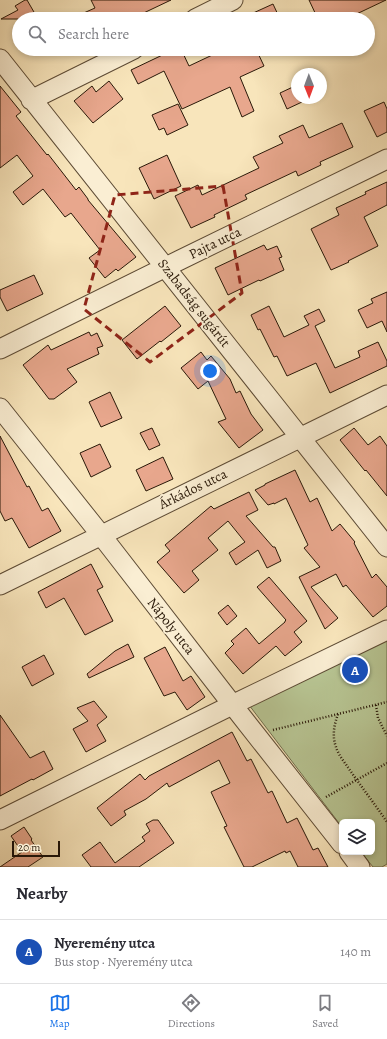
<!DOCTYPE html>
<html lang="en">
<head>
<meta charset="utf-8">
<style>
  body { margin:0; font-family:Alegreya,serif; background:#f7f7f7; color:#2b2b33 }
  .controls { position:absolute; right:12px; bottom:12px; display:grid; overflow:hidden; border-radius:6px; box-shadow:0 2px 6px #0003 }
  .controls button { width:36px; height:36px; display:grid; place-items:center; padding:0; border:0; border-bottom:1px solid #e1e1e2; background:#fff; color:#2b2b33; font:20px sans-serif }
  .compass { position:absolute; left:291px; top:68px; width:36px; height:36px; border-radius:50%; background:#fff; box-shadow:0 2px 6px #0003; rotate:179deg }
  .scale { position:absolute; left:12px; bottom:10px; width:48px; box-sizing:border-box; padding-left:4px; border:2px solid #291808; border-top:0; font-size:11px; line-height:14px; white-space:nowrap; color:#291808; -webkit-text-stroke:3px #faeed3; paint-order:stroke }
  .you { position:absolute; left:210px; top:371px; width:14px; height:14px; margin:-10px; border:3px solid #fff; border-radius:50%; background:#1a73e8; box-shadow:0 0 0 6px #1a73e833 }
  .badge { display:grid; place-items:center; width:26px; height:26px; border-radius:50%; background:#1a73e8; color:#fff; font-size:13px; font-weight:700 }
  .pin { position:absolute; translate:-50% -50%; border:2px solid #fff; box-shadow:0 1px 4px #0006 }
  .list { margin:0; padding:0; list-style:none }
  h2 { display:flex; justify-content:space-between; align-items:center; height:52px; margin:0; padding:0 16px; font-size:17px }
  h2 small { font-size:13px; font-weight:400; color:#7c7c81 }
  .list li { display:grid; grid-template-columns:26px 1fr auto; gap:12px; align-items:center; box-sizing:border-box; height:64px; padding:0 16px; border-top:1px solid #e1e1e2 }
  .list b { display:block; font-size:15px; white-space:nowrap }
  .list p { margin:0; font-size:13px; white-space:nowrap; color:#7c7c81 }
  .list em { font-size:13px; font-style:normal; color:#7c7c81 }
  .icon { flex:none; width:22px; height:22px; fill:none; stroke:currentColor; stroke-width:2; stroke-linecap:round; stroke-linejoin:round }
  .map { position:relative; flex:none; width:387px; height:867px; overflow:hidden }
  .search { position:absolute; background:#fff; box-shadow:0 2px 6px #0003; left:12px; right:12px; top:12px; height:44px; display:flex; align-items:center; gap:10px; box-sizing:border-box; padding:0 14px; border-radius:22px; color:#7c7c81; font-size:15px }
  .sheet { height:116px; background:#fff }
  nav { display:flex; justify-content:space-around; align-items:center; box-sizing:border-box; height:56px; border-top:1px solid #e1e1e2; background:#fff; font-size:11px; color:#7c7c81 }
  nav a { display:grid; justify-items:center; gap:2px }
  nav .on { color:#1a73e8 }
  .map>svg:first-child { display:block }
  .green { fill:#b8c694; stroke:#706f4e }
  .building { fill:#e8a78d; stroke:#291808 }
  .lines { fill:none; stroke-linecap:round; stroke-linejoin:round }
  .minor-casing { stroke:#5d4b35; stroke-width:21 }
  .path { stroke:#291808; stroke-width:2.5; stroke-dasharray:1 2; stroke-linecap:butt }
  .minor { stroke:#faeed3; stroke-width:19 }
  .marked { fill:none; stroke:#8f2418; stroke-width:3; stroke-dasharray:8 5; stroke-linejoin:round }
  .labels { text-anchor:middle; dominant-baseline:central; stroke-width:4; stroke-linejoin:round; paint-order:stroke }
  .street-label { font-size:14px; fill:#291808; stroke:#faeed3 }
</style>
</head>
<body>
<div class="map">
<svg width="387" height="867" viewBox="0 0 387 867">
  <rect width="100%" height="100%" fill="#f8e5bb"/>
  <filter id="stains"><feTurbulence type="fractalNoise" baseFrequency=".005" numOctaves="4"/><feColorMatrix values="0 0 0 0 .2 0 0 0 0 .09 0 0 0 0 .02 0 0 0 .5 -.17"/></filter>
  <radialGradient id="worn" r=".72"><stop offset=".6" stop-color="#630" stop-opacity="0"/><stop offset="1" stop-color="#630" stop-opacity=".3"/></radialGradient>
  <path class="green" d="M 387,637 L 387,864 L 382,867 L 373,867 L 361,852 L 372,852 L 372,822 L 342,822 L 342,827 L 249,705 Z"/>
  <path class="building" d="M 25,0 L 27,0 L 38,19 L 1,19 L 18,10 L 15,6 Z
    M 91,0 L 171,0 L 131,19 L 70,19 L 95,8 Z
    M 309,0 L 386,0 L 346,19 L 325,19 L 323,14 L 317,17 Z
    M 273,4 L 280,19 L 240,19 Z
    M 175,49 L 181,49 L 189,66 L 225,49 L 256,49 L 264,66 L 240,77 L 254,111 L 242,117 L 230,87 L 182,109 L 164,71 L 138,84 L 131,70 Z
    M 109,81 L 123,99 L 93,123 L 74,101 L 92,86 L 96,92 Z
    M 0,86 L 21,112 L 16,116 L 47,155 L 48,154 L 76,190 L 79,187 L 88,199 L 88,200 L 136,257 L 118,271 L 116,269 L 105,278 L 89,258 L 100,250 L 71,213 L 65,217 L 43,189 L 23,205 L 13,192 L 33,176 L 17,155 L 0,168 Z
    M 295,86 L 297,92 L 297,98 L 300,98 L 302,102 L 287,109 L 280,93 Z
    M 384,102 L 387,109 L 387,132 L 377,137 L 364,111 Z
    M 178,104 L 188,125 L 167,135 L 164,128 L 159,130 L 152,115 Z
    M 342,123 L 353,147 L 320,162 L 321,165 L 298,176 L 296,171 L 245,195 L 247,199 L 214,215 L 215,217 L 191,228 L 175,196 L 198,185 L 202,195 L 259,168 L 253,157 L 283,143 L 279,136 L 303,125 L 309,138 Z
    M 167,155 L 181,186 L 154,199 L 139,168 Z
    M 387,182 L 387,205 L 364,217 L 378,246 L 348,261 L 349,262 L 331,270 L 311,229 L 339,215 L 336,208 L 366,194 L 365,192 Z
    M 264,245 L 267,250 L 277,246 L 282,257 L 279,258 L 284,270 L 260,281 L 259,280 L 228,295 L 215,268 Z
    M 34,275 L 43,294 L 7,311 L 0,297 L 0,290 Z
    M 387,292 L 387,332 L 382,321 L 367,328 L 358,310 L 373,303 L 371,299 Z
    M 165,306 L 181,326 L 161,342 L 160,341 L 137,359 L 122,340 Z
    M 269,306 L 284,337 L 309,325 L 304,316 L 319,309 L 325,321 L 315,326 L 335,368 L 360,357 L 358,351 L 378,342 L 387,361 L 387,366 L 330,393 L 316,363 L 287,376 L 277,356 L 274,357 L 260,329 L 258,330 L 251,315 Z
    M 89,332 L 91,336 L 97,333 L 103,346 L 97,348 L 99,354 L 67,369 L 77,382 L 54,399 L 49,399 L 23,365 L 48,345 L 51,350 Z
    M 201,352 L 207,360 L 211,356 L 230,379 L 236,393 L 240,391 L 251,414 L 263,430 L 239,448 L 218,422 L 226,419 L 208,381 L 198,389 L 181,368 Z
    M 110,392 L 122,418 L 101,427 L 89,402 Z
    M 152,428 L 160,445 L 149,450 L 140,433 Z
    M 354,428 L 368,445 L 380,436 L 387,446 L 387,496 L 366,470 L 365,471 L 340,440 Z
    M 0,436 L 27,487 L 29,486 L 42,511 L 48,508 L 61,531 L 29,548 L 12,518 L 5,521 L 0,511 Z
    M 100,444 L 111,467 L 91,477 L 80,453 Z
    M 163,457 L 173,479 L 146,491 L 136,470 Z
    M 295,470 L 310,502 L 317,498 L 332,531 L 340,524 L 355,542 L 354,543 L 372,578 L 376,574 L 387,587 L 387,606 L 373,617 L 346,585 L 343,587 L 336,574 L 311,587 L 338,618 L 325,629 L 299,577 L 320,567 L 304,548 L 308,545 L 286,498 L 274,504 L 274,503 L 268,505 L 255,490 L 265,485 L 265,484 Z
    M 249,492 L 258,510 L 246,516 L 273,547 L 275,547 L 281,561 L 267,568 L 258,550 L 236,565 L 229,553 L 245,542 L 228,521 L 208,538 L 218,550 L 192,571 L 199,580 L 184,593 L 157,562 L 170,551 L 165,545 L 211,506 L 214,509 Z
    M 91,564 L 103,587 L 97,590 L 113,621 L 85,635 L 64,598 L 46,608 L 38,592 Z
    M 269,577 L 307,621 L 294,632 L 302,642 L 285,656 L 276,646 L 243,674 L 225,653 L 234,644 L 231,641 L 246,628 L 259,644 L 285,622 L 285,621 L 286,620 L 257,587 Z
    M 228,605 L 237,616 L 227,625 L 218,613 Z
    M 128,644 L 134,657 L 89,678 L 87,674 L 115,651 Z
    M 165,647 L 183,681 L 191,676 L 205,697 L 187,710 L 175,692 L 164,696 L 144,658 Z
    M 44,655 L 54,674 L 32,686 L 22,667 Z
    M 94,701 L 107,717 L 97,725 L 106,741 L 86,752 L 73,729 L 88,721 L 77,708 Z
    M 0,715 L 30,758 L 44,751 L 53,769 L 33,780 L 32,779 L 0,796 Z
    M 232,732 L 247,761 L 251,759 L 268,793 L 272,791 L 287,823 L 297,818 L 313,850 L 318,848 L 328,867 L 298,867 L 290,851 L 286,853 L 285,851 L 252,867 L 244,867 L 224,827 L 227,826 L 211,792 L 230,783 L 219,760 L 169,787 L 167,783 L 146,799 L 124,811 L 126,815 L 111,826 L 97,808 L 140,774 L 145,780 L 149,776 Z
    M 153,820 L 158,820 L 174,843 L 139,867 L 91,867 L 82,855 L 100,842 L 115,863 L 145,841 L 142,837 L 150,831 L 146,824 Z
    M 24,827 L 32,839 L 31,840 L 43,857 L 28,867 L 0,867 L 22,852 L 11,836 Z"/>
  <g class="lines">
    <defs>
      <path id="minor" d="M 195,19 L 233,0
        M 0,59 L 387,547
        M 31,100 L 134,49
        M 0,349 L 180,260 L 387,159
        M 0,408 L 101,535 L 242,717 L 342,844
        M 0,585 L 387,395
        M 0,820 L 232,705 L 387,630
        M 349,852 L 360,867"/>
    </defs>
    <use href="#minor" class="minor-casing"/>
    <path class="path" d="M 376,705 L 378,718 L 387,736
      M 338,714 C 334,725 332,736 336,747 C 338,754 343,760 347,766 C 360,785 374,803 387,822
      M 273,730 L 387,702
      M 326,797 L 387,763"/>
    <use href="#minor" class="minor"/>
  </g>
  <path class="marked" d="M 223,186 L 242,293 L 150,362 L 84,309 L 115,195 Z"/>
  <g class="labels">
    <g class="street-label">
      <text transform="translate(215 243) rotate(-26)">Pajta utca</text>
      <text transform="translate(194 303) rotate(52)">Szabadság sugárút</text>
      <text transform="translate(193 489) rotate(-26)">Árkádos utca</text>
      <text transform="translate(171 626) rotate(52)">Nápoly utca</text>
    </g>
  </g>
  <rect width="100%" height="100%" filter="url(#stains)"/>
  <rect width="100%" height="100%" fill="url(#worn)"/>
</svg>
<div class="controls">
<button><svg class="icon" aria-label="layers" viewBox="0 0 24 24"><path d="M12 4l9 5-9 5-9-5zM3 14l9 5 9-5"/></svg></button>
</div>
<svg class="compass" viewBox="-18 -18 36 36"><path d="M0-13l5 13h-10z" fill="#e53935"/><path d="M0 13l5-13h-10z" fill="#7c7c81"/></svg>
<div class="scale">20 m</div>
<div class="you"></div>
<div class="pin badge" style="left:355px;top:670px;background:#1a4fb4">A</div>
<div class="search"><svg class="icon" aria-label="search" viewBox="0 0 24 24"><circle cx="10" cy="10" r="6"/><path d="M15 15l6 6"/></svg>Search here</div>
</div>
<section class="sheet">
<h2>Nearby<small></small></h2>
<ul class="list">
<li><span class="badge" style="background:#1a4fb4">A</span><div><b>Nyeremény utca</b><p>Bus stop · Nyeremény utca</p></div><em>140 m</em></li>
</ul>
</section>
<nav>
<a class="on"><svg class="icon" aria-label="map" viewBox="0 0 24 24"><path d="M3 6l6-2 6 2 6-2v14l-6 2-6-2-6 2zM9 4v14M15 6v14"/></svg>Map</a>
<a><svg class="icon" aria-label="directions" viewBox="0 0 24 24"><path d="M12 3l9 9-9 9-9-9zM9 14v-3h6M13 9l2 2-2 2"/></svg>Directions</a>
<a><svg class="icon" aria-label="saved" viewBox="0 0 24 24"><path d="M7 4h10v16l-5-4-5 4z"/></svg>Saved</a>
</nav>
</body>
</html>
